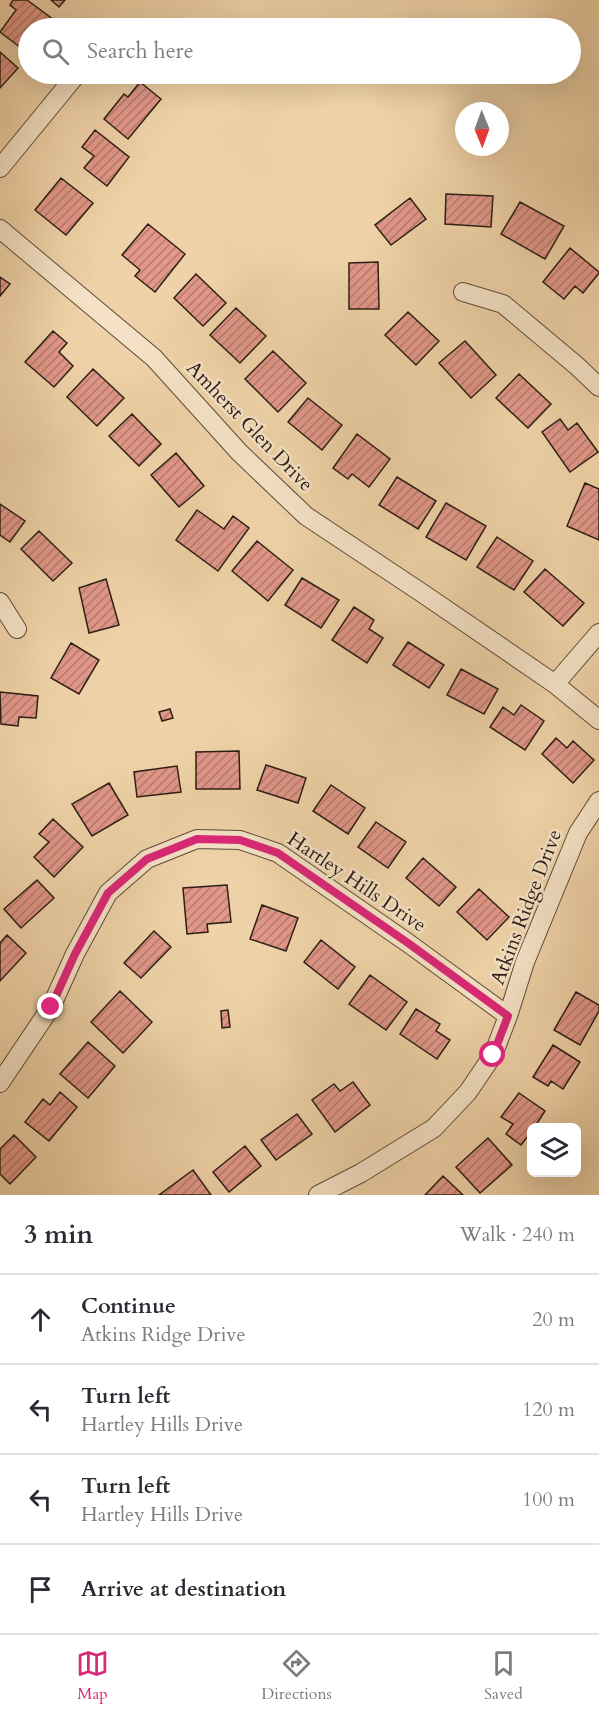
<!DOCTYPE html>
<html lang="en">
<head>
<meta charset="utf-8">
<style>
  body { margin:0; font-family:Cardo,serif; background:#f7f7f7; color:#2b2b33 }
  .controls { position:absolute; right:18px; bottom:18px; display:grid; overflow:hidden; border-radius:9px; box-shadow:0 6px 24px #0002 }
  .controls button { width:54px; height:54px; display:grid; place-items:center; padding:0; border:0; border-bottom:2px solid #e1e1e2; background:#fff; color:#2b2b33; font:30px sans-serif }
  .compass { position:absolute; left:455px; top:102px; width:54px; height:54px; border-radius:50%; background:#fff; box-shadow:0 6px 24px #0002; rotate:179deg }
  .stop { position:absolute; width:18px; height:18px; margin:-14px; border:4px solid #db2777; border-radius:50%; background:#fff }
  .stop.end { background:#db2777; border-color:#fff; box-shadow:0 2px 6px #0008 }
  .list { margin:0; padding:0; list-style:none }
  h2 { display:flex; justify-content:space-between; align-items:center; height:78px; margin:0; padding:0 24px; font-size:26px }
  h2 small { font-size:20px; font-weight:400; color:#7c7c81 }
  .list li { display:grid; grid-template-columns:39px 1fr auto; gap:18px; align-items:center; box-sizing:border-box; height:90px; padding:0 24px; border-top:2px solid #e1e1e2 }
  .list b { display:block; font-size:22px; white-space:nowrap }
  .list p { margin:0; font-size:20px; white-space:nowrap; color:#7c7c81 }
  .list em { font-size:20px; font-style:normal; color:#7c7c81 }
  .icon { flex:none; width:33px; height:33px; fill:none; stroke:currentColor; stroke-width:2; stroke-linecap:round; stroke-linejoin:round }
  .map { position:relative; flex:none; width:599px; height:1195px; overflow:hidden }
  .search { position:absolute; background:#fff; box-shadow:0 6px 24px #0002; left:18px; right:18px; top:18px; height:66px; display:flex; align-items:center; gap:15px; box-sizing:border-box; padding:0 21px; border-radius:33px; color:#7c7c81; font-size:22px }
  .sheet { height:438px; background:#fff }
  nav { display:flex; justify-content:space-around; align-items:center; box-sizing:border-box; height:84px; border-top:2px solid #e1e1e2; background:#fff; font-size:16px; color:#7c7c81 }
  nav a { display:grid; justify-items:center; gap:3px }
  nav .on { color:#db2777 }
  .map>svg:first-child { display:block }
  .building { fill:url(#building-hatch); stroke:#2c1e15; stroke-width:1.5 }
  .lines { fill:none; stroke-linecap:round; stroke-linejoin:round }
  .minor-casing { stroke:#5d4b3a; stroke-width:20 }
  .minor { stroke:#f5e2c6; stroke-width:18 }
  .route { stroke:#db2777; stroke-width:8 }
  .labels { text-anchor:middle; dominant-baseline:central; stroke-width:5; stroke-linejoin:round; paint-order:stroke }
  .street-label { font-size:20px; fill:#2c1e15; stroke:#f5e2c6 }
</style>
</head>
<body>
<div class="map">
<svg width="599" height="1195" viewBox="0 0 599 1195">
  <defs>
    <pattern id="building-hatch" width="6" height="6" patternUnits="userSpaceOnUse" patternTransform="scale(1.5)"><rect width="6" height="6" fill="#e19789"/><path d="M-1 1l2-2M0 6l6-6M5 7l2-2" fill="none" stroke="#b77b6f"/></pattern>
  </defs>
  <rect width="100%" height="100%" fill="#efd2a7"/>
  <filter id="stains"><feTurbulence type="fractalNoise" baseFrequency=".00333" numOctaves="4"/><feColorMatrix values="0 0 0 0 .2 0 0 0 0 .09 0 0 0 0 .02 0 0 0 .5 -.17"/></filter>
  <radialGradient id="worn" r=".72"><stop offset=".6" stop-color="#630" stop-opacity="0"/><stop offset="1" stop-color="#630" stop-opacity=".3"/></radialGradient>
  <path class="building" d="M 13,0 L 27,0 L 54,20 L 48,28 L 28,28 L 28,53 L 0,32 L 16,10 L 10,5 Z
    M 51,0 L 65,0 L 59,7 Z
    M 0,52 L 18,68 L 0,88 Z
    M 140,82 L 161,99 L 128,139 L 104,119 L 124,94 L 128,97 Z
    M 95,130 L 129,157 L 107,186 L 84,168 L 94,156 L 82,147 Z
    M 61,178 L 93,203 L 66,235 L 35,210 Z
    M 446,194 L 493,196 L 491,227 L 445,224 Z
    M 410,198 L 426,219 L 391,245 L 375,225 Z
    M 520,202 L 564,226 L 545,259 L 501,234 Z
    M 148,224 L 185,254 L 155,292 L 135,276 L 140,270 L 122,255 Z
    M 570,248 L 599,272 L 599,273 L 583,293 L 575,286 L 564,299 L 543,282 Z
    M 378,262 L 379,309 L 349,309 L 349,263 Z
    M 196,274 L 226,303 L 203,326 L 174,298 Z
    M 0,277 L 10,284 L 0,296 Z
    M 236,308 L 266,336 L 240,363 L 210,335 Z
    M 408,312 L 439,341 L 416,365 L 385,335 Z
    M 53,331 L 67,343 L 59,352 L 73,366 L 54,387 L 25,362 Z
    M 465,341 L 496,375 L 471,398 L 439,363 Z
    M 273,351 L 306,383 L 278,412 L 245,379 Z
    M 93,369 L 124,398 L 97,426 L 67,397 Z
    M 519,374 L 551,404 L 528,428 L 496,398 Z
    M 308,398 L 342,425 L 322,450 L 288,422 Z
    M 132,414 L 161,444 L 139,466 L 109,436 Z
    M 560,419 L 568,430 L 577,423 L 598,452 L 570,472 L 542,432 Z
    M 357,434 L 390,459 L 369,487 L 352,474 L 348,479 L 333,468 Z
    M 176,453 L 204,486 L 179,507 L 151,475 Z
    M 397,477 L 436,501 L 418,529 L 379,505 Z
    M 585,483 L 599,489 L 599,540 L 567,526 Z
    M 446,503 L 486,526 L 466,560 L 426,537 Z
    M 0,504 L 25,521 L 10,542 L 0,535 Z
    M 197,510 L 224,529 L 233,516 L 249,528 L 218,571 L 176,540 Z
    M 39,531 L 72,563 L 53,581 L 21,549 Z
    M 497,537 L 533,561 L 514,590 L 477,567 Z
    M 257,541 L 293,570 L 268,601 L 232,571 Z
    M 545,569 L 584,603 L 563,626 L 524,592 Z
    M 302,578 L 339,600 L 321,628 L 285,605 Z
    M 106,579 L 119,625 L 89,633 L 79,588 Z
    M 354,607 L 374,620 L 369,629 L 383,638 L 367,663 L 332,640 Z
    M 408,642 L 444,665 L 429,688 L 393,665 Z
    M 71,643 L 99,660 L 79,694 L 51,678 Z
    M 461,669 L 498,689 L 484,714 L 447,695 Z
    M 0,692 L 38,696 L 36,718 L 19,717 L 18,726 L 1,724 Z
    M 521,705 L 544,721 L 525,750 L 490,727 L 503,707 L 514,715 Z
    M 170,709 L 173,718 L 162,721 L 159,712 Z
    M 556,738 L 567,748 L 573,741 L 594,760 L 573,783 L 542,754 Z
    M 239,751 L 240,789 L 196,789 L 196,752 Z
    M 266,765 L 306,778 L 298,803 L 257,790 Z
    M 177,766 L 181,792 L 137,797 L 134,772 Z
    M 109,783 L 128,815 L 92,836 L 72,804 Z
    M 331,785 L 365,808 L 348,834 L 313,811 Z
    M 53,819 L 83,847 L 54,877 L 34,857 L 49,842 L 39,834 Z
    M 376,822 L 406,842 L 388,868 L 358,847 Z
    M 423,858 L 456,887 L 439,906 L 406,878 Z
    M 37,880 L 54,898 L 21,928 L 4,909 Z
    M 227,885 L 231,922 L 207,924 L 208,932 L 187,934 L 183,888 Z
    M 479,889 L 509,917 L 487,940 L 457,912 Z
    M 262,905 L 298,918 L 286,951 L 250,939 Z
    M 154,931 L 171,947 L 141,978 L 124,963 Z
    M 7,935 L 26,953 L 0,981 L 0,943 Z
    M 321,940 L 355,967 L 338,989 L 304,962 Z
    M 370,975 L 407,1002 L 386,1030 L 349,1004 Z
    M 120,991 L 152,1022 L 123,1053 L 91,1022 Z
    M 576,992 L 599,1005 L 599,1011 L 580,1045 L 554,1030 Z
    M 416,1009 L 440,1024 L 436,1031 L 450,1040 L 437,1059 L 400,1034 Z
    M 228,1010 L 230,1027 L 222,1028 L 221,1011 Z
    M 88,1042 L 115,1066 L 88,1098 L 60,1074 Z
    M 553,1045 L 580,1062 L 563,1089 L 551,1081 L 548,1086 L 533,1077 Z
    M 353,1082 L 370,1105 L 335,1132 L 312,1100 L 334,1084 L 340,1091 Z
    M 60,1092 L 77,1107 L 49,1141 L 25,1122 L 43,1099 L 50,1105 Z
    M 519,1093 L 545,1111 L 534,1128 L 532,1128 L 532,1131 L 521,1145 L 506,1134 L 513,1124 L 501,1117 Z
    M 297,1114 L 312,1134 L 276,1160 L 261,1140 Z
    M 14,1135 L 36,1157 L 10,1184 L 0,1174 L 0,1149 Z
    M 488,1138 L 512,1165 L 480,1193 L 456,1167 Z
    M 245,1146 L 261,1166 L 229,1192 L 213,1172 Z
    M 193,1170 L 211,1195 L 159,1195 Z
    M 443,1176 L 463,1195 L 425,1195 Z"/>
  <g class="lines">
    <defs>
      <path id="minor" d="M 0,168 L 77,74
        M 0,229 L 154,358 L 239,452 L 306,516 L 422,593 L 555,684 L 599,720
        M 463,292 L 503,304 L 577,366 L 599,387
        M 0,602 L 17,629
        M 555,684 L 599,633
        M 0,1083 L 51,1007 L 75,954 L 108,893 L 147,859 L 197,839 L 240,840 L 278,853 L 408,943 L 508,1016
        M 318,1195 L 361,1173 L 434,1128 L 468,1092 L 493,1055 L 508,1016 L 525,962 L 578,833 L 599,801"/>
    </defs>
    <use href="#minor" class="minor-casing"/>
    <use href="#minor" class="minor"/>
  </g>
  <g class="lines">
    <path class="route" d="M 51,1007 L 75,954 L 108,893 L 147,859 L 197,839 L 240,840 L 278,853 L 408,943 L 508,1016 L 493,1055"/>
  </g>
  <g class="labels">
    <g class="street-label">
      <text transform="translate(250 426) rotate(46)">Amherst Glen Drive</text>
      <text transform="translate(357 882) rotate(34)">Hartley Hills Drive</text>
      <text transform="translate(526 907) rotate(-69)">Atkins Ridge Drive</text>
    </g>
  </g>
  <rect width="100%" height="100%" filter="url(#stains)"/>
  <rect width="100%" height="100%" fill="url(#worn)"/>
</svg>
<div class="controls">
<button><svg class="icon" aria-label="layers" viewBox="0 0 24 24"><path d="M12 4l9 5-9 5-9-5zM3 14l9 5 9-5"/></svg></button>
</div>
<svg class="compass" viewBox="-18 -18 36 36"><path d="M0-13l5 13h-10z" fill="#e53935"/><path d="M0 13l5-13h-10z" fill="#7c7c81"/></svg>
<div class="stop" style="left:493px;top:1055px"></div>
<div class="stop end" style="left:51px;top:1007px"></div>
<div class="search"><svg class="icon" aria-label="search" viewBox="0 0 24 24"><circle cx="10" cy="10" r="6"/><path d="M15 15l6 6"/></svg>Search here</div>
</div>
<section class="sheet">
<h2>3 min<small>Walk · 240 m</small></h2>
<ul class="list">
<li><svg class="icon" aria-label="ahead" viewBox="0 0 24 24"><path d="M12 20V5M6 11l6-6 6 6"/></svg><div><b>Continue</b><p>Atkins Ridge Drive</p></div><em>20 m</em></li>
<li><svg class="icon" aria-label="left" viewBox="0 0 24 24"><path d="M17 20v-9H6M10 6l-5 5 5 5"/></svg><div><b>Turn left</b><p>Hartley Hills Drive</p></div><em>120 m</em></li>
<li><svg class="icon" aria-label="left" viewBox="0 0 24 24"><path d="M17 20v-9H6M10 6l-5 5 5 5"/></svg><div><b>Turn left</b><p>Hartley Hills Drive</p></div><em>100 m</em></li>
<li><svg class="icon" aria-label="arrive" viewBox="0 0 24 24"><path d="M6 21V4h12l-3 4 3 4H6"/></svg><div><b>Arrive at destination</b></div></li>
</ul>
</section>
<nav>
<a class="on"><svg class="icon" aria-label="map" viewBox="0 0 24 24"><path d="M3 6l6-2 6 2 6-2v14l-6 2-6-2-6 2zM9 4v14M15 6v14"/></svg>Map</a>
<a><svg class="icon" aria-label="directions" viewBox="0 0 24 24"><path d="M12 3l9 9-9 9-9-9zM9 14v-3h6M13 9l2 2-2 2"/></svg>Directions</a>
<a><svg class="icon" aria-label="saved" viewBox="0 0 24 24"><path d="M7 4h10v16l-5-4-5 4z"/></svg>Saved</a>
</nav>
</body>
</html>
